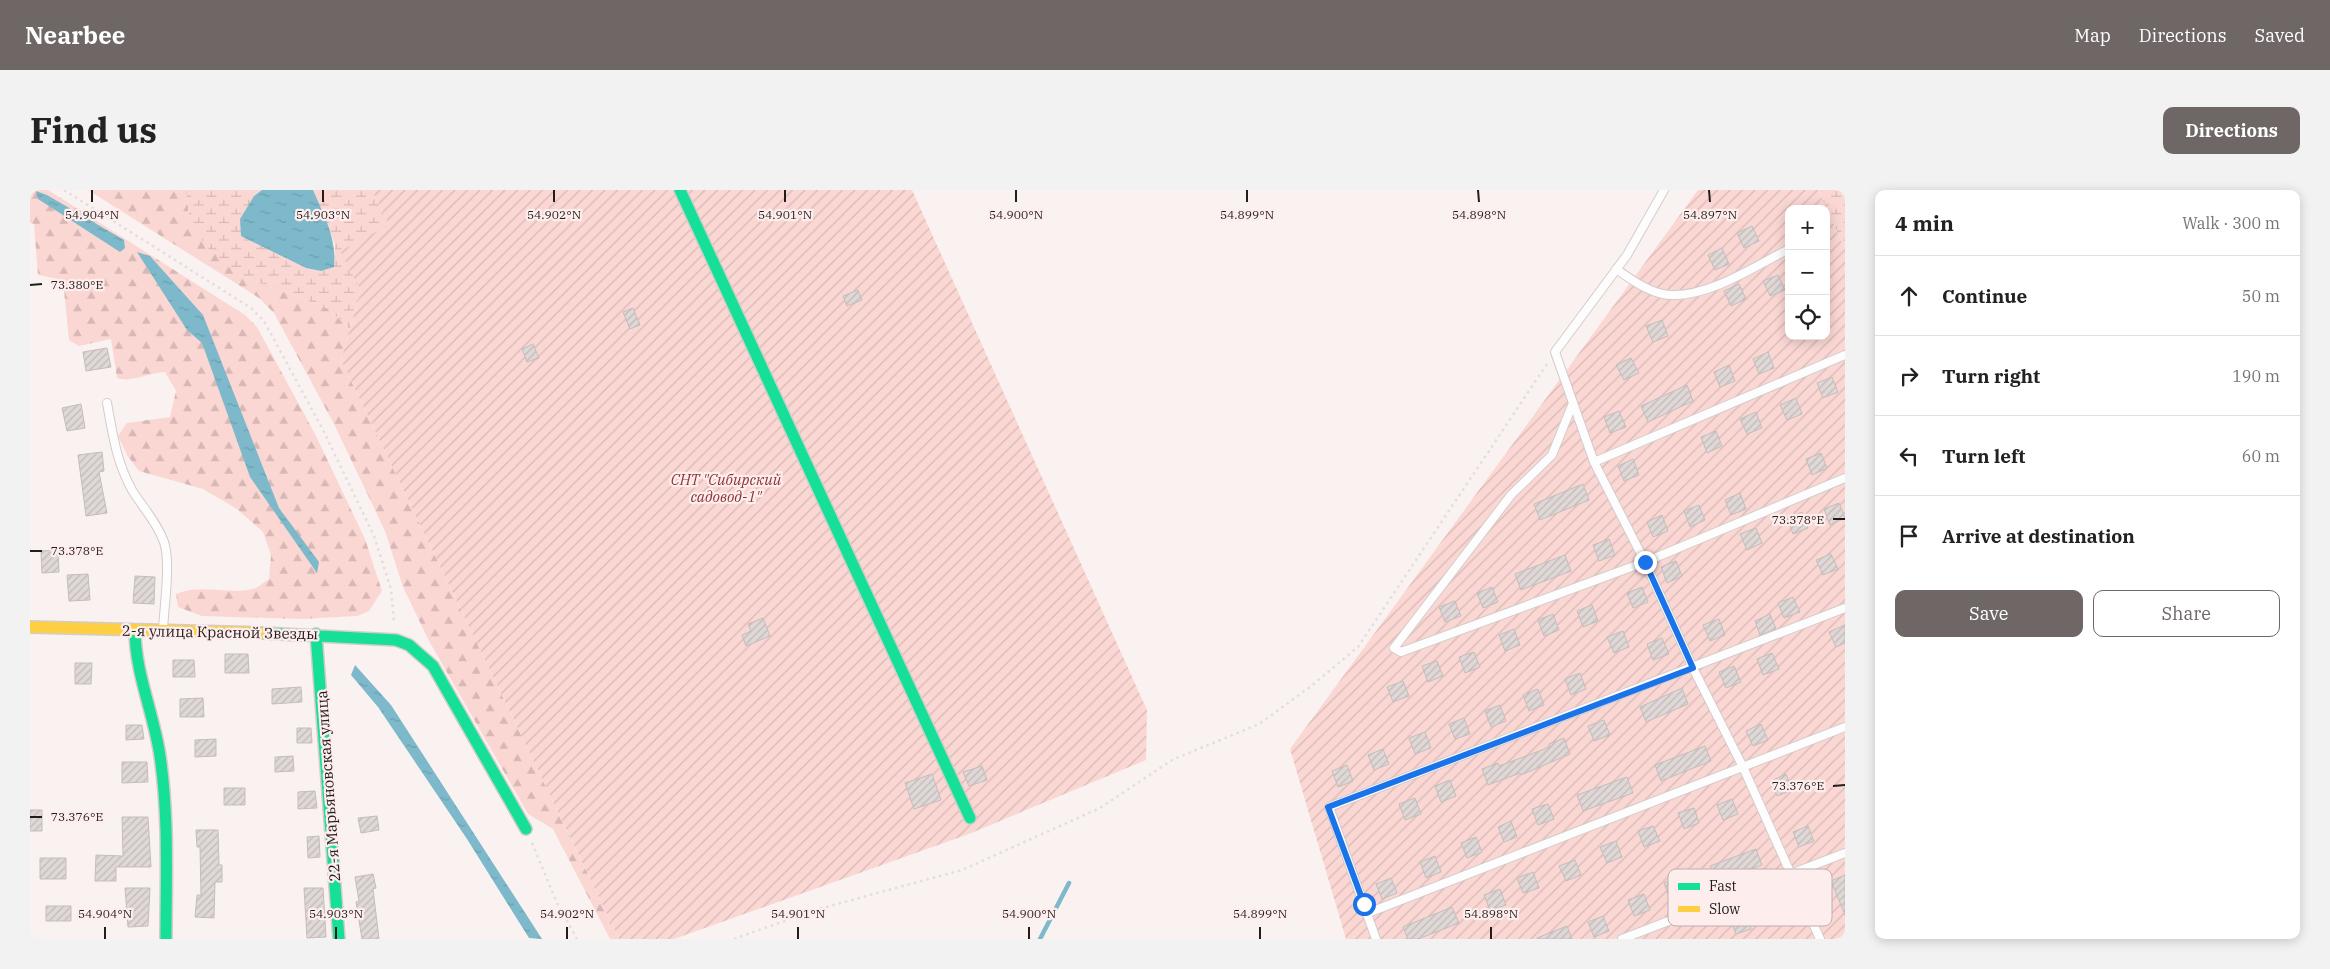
<!DOCTYPE html>
<html lang="en">
<head>
<meta charset="utf-8">
<style>
  body { margin:0; font-family:"IBM Plex Serif",serif; background:#f2f2f2; color:#222 }
  .controls { position:absolute; right:15px; top:15px; display:grid; overflow:hidden; border-radius:10px; box-shadow:0 2px 12px #0003 }
  .controls button { width:45px; height:45px; display:grid; place-items:center; padding:0; border:0; border-bottom:1px solid #e0e0e0; background:#fff; color:#222; font:25px sans-serif }
  .stop { position:absolute; width:15px; height:15px; margin:-11px; border:4px solid #1a73e8; border-radius:50%; background:#fff }
  .stop.end { background:#1a73e8; border-color:#fff; box-shadow:0 1px 5px #0008 }
  .list { margin:0; padding:0; list-style:none }
  h2 { display:flex; justify-content:space-between; align-items:center; height:65px; margin:0; padding:0 20px; font-size:21px }
  h2 small { font-size:16px; font-weight:400; color:#767676 }
  .list li { display:grid; grid-template-columns:32px 1fr auto; gap:15px; align-items:center; box-sizing:border-box; height:80px; padding:0 20px; border-top:1px solid #e0e0e0 }
  .list b { display:block; font-size:19px; white-space:nowrap }
  .list em { font-size:16px; font-style:normal; color:#767676 }
  .actions { display:flex; gap:10px; padding:15px 20px }
  .actions a { flex:1; padding:11px 0; border:1px solid #6e6766; border-radius:10px; text-align:center; font-size:18px; color:#6e6766 }
  .actions .main { background:#6e6766; color:#fff }
  .icon { flex:none; width:28px; height:28px; fill:none; stroke:currentColor; stroke-width:2; stroke-linecap:round; stroke-linejoin:round }
  .map { position:relative; flex:none; width:1815px; height:749px; overflow:hidden; border-radius:10px }
  header { display:flex; align-items:center; gap:30px; box-sizing:border-box; height:70px; padding:0 25px; background:#6e6766; color:#fff }
  header strong { font-size:24px }
  nav { display:flex; gap:28px; margin-inline-start:auto; font-size:18px }
  .intro { display:flex; align-items:center; justify-content:space-between; box-sizing:border-box; height:120px; padding:0 30px }
  h1 { margin:0; font-size:35px }
  .button { padding:12px 22px; border-radius:10px; background:#6e6766; color:#fff; font-size:18px; font-weight:700 }
  main { display:flex; gap:30px; padding:0 30px }
  aside { flex:1; background:#fff; border-radius:10px; box-shadow:0 2px 12px #0003 }
  .map>svg:first-child { display:block }
  .forest { fill:url(#forest-firs) }
  .wetland { fill:url(#wetland-marsh) }
  .garden { fill:url(#garden-furrows); fill-rule:evenodd }
  .water { fill:url(#water-ripples) }
  .lines { fill:none; stroke-linecap:round; stroke-linejoin:round }
  .stream { stroke:#7db9ca; stroke-width:4.5 }
  .building { fill:url(#building-hatch); stroke:#c4bdbc }
  .lane-casing { stroke:#d3cccb; stroke-width:10 }
  .fast-casing { stroke:#d3cccb; stroke-width:14 }
  .slow-casing { stroke:#d3cccb; stroke-width:14 }
  .path { stroke:#e1dede; stroke-width:2.5; stroke-dasharray:2.5 4; stroke-linecap:butt }
  .lane { stroke:#fefdfd; stroke-width:8 }
  .fast { stroke:#16e098; stroke-width:11 }
  .slow { stroke:#ffcf43; stroke-width:11 }
  .route { stroke:#1a73e8; stroke-width:6 }
  .ticks { fill:none; stroke:#221c1b; stroke-width:2 }
  .labels { text-anchor:middle; dominant-baseline:central; stroke-width:4.5; stroke-linejoin:round; paint-order:stroke }
  .park-label { font-size:15px; font-style:italic; fill:#8f3537; stroke:#fdeeed }
  .street-label { font-size:15px; fill:#221c1b; stroke:#fdeeed }
  .key { fill:#fdeeed; stroke:#bbafae; stroke-width:1 }
  .key-label { font-size:14px; fill:#221c1b }
  .ticks-label { font-size:12px; text-anchor:middle; fill:#221c1b; stroke:#fdeeed; stroke-width:4.5; stroke-linejoin:round; paint-order:stroke }
</style>
</head>
<body>
<header>
<strong>Nearbee</strong>
<nav><a>Map</a><a>Directions</a><a>Saved</a></nav>
</header>
<div class="intro"><h1>Find us</h1><a class="button">Directions</a></div>
<main>
<div class="map">
<svg width="1815" height="749" viewBox="0 0 1815 749">
  <defs>
    <pattern id="forest-firs" width="22" height="20" patternUnits="userSpaceOnUse" patternTransform="scale(1.25)"><rect width="22" height="20" fill="#fbd7d4"/><path d="M5 1l3.5 6h-7zM16 11l3.5 6h-7z" fill="#d7b8b5"/></pattern>
    <pattern id="wetland-marsh" width="20" height="14" patternUnits="userSpaceOnUse" patternTransform="scale(1.25)"><rect width="20" height="14" fill="#fbd7d4"/><path d="M1 5h8M5 5V1M11 12h8M15 12V8" fill="none" stroke="#d7b8b5"/></pattern>
    <pattern id="garden-furrows" width="10" height="10" patternUnits="userSpaceOnUse" patternTransform="scale(1.25)"><rect width="10" height="10" fill="#fbd7d4"/><path d="M-1 1l2-2M0 10L10 0M9 11l2-2" fill="none" stroke="#d7b8b5"/></pattern>
    <pattern id="water-ripples" width="26" height="14" patternUnits="userSpaceOnUse" patternTransform="scale(1.25)"><rect width="26" height="14" fill="#7db9ca"/><path d="M2 4q2-2 4 0t4 0M15 11q2-2 4 0t4 0" fill="none" stroke="#6c9ead"/></pattern>
    <pattern id="building-hatch" width="6" height="6" patternUnits="userSpaceOnUse" patternTransform="scale(1.25)"><rect width="6" height="6" fill="#dfd8d7"/><path d="M-1 1l2-2M0 6l6-6M5 7l2-2" fill="none" stroke="#bfb9b8"/></pattern>
  </defs>
  <rect width="100%" height="100%" fill="#faf2f0"/>
  <path class="forest" d="M 0,0 L 18,0 L 215,125 L 227,137 L 285,244 L 335,349 L 352,401 L 339,421 L 327,426 L 271,429 L 172,426 L 148,417 L 146,404 C 171,393 200,406 226,398 C 230,396 235,391 239,389 L 241,365 L 233,342 L 207,319 L 173,299 L 109,281 L 97,265 L 88,246 L 97,233 L 140,227 L 146,201 L 135,182 C 117,183 102,193 87,188 L 81,149 L 49,156 L 39,150 L 33,90 L 8,85 L 4,34 L 0,33 Z
    M 58,0 L 156,0 L 159,26 L 214,87 L 297,118 L 320,139 L 311,170 L 589,749 L 580,749 L 523,639 L 498,624 L 399,451 L 373,397 L 355,341 L 304,234 L 244,123 L 229,108 Z"/>
  <path class="wetland" d="M 156,0 L 232,0 L 224,6 L 211,46 L 276,78 L 291,81 L 304,77 L 305,54 L 283,0 L 342,0 L 359,35 L 331,100 L 320,139 L 297,118 L 214,87 L 175,56 L 159,26 Z
    M 1788,0 L 1815,0 L 1815,59 Z"/>
  <path class="garden" d="M 342,0 L 882,0 L 1117,520 L 1116,570 L 939,644 L 644,749 L 589,749 L 311,170 L 331,100 L 310,61 L 359,35 Z
    M 1668,0 L 1788,0 L 1815,59 L 1815,749 L 1316,749 L 1260,559 ZM 1759,19 L 1796,19 L 1796,146 L 1759,146 Z"/>
  <path class="water" d="M 232,0 L 283,0 C 294,26 307,48 304,77 L 291,81 L 276,78 L 211,46 L 210,29 L 224,6 Z
    M 6,1 L 17,5 L 94,50 L 95,58 L 90,62 L 8,9 Z
    M 107,62 L 120,66 L 173,125 L 249,318 L 289,372 L 287,383 L 220,287 L 172,153 L 157,140 Z
    M 325,475 L 361,515 L 512,749 L 499,748 L 437,649 L 348,517 L 321,485 Z"/>
  <g class="lines">
    <path class="stream" d="M 1010,749 L 1039,693"/>
  </g>
  <path class="building" d="M 1722,36 L 1729,51 L 1714,58 L 1707,43 Z
    M 1692,58 L 1699,74 L 1685,80 L 1678,65 Z
    M 1748,85 L 1755,100 L 1740,106 L 1733,91 Z
    M 1709,94 L 1716,109 L 1701,116 L 1694,101 Z
    M 828,100 L 832,110 L 817,116 L 813,106 Z
    M 603,118 L 610,135 L 600,139 L 593,122 Z
    M 1632,130 L 1638,146 L 1623,152 L 1616,136 Z
    M 503,154 L 509,168 L 497,172 L 492,159 Z
    M 77,158 L 81,177 L 56,181 L 53,162 Z
    M 1738,162 L 1744,178 L 1729,184 L 1723,169 Z
    M 1601,168 L 1609,183 L 1594,190 L 1586,175 Z
    M 1699,175 L 1705,191 L 1690,197 L 1684,182 Z
    M 1802,187 L 1808,202 L 1793,208 L 1787,193 Z
    M 1657,195 L 1663,211 L 1618,232 L 1611,216 Z
    M 1766,208 L 1772,224 L 1757,230 L 1750,215 Z
    M 51,214 L 55,238 L 37,241 L 32,218 Z
    M 1589,221 L 1596,237 L 1580,243 L 1574,227 Z
    M 1726,222 L 1732,238 L 1717,244 L 1710,229 Z
    M 1686,241 L 1692,256 L 1677,263 L 1671,247 Z
    M 72,262 L 74,281 L 69,282 L 77,323 L 56,326 L 48,265 Z
    M 1791,263 L 1797,278 L 1782,285 L 1776,269 Z
    M 1603,269 L 1609,285 L 1594,291 L 1588,276 Z
    M 1553,294 L 1559,310 L 1510,330 L 1504,314 Z
    M 1710,303 L 1716,319 L 1701,325 L 1695,310 Z
    M 1809,313 L 1815,328 L 1800,335 L 1794,319 Z
    M 1669,315 L 1675,330 L 1660,337 L 1654,321 Z
    M 1772,322 L 1778,338 L 1763,344 L 1757,328 Z
    M 1632,325 L 1638,341 L 1623,347 L 1617,332 Z
    M 1726,338 L 1732,353 L 1717,360 L 1710,344 Z
    M 1579,349 L 1585,365 L 1569,371 L 1563,355 Z
    M 28,360 L 29,382 L 12,383 L 11,361 Z
    M 1801,364 L 1808,379 L 1793,385 L 1786,370 Z
    M 1535,365 L 1541,381 L 1491,400 L 1485,384 Z
    M 1646,371 L 1652,386 L 1637,393 L 1631,377 Z
    M 58,384 L 60,410 L 39,411 L 37,385 Z
    M 105,386 L 125,387 L 124,414 L 103,413 Z
    M 1462,397 L 1468,412 L 1453,418 L 1447,403 Z
    M 1612,397 L 1618,412 L 1603,418 L 1597,403 Z
    M 1763,407 L 1770,422 L 1754,428 L 1748,413 Z
    M 1425,411 L 1431,426 L 1415,432 L 1409,417 Z
    M 1562,415 L 1568,431 L 1553,437 L 1547,421 Z
    M 1523,424 L 1529,440 L 1514,446 L 1508,430 Z
    M 1740,424 L 1746,439 L 1730,445 L 1725,431 Z
    M 733,428 L 740,446 L 716,456 L 712,445 L 721,441 L 718,434 Z
    M 1689,429 L 1695,445 L 1680,451 L 1673,435 Z
    M 1815,435 L 1815,453 L 1806,457 L 1799,442 Z
    M 1484,439 L 1490,455 L 1475,461 L 1469,445 Z
    M 1593,441 L 1599,457 L 1584,463 L 1577,447 Z
    M 1632,448 L 1639,464 L 1623,470 L 1617,454 Z
    M 1444,462 L 1450,477 L 1435,483 L 1429,467 Z
    M 1742,463 L 1749,479 L 1733,485 L 1727,469 Z
    M 195,464 L 218,464 L 219,483 L 195,483 Z
    M 143,470 L 164,470 L 165,487 L 143,487 Z
    M 1407,471 L 1413,486 L 1398,492 L 1392,476 Z
    M 45,473 L 62,473 L 61,494 L 45,494 Z
    M 1704,476 L 1711,492 L 1696,498 L 1689,482 Z
    M 1550,483 L 1556,499 L 1541,505 L 1535,489 Z
    M 1373,491 L 1379,506 L 1363,512 L 1357,497 Z
    M 271,497 L 272,512 L 242,514 L 242,499 Z
    M 1652,498 L 1658,514 L 1616,532 L 1610,517 Z
    M 1508,499 L 1514,515 L 1499,521 L 1493,505 Z
    M 173,508 L 174,527 L 150,527 L 150,509 Z
    M 1470,515 L 1476,531 L 1461,537 L 1455,521 Z
    M 1434,528 L 1440,544 L 1425,549 L 1419,534 Z
    M 1574,530 L 1580,545 L 1564,551 L 1558,536 Z
    M 1731,534 L 1738,550 L 1723,556 L 1716,541 Z
    M 96,535 L 112,535 L 114,549 L 96,550 Z
    M 267,538 L 281,538 L 282,553 L 267,553 Z
    M 1395,542 L 1401,558 L 1385,564 L 1379,548 Z
    M 1534,548 L 1540,564 L 1491,585 L 1490,583 L 1458,595 L 1452,579 L 1468,573 L 1469,576 L 1520,557 L 1519,554 Z
    M 186,549 L 186,566 L 165,567 L 165,550 Z
    M 1675,556 L 1681,571 L 1631,591 L 1625,575 Z
    M 1353,559 L 1359,574 L 1344,580 L 1338,565 Z
    M 263,566 L 264,581 L 245,582 L 245,567 Z
    M 92,572 L 117,572 L 118,592 L 92,593 Z
    M 1317,575 L 1323,591 L 1308,597 L 1302,581 Z
    M 952,576 L 957,590 L 939,596 L 933,582 Z
    M 902,584 L 911,610 L 884,619 L 875,593 Z
    M 1756,584 L 1762,600 L 1747,606 L 1741,591 Z
    M 1597,587 L 1603,603 L 1553,621 L 1547,605 Z
    M 1420,590 L 1426,606 L 1411,612 L 1405,596 Z
    M 194,598 L 215,598 L 215,615 L 194,615 Z
    M 285,601 L 287,618 L 268,619 L 268,602 Z
    M 1385,608 L 1391,624 L 1375,630 L 1369,614 Z
    M 1702,609 L 1708,624 L 1693,630 L 1687,615 Z
    M 1518,614 L 1524,629 L 1508,635 L 1502,619 Z
    M 1664,618 L 1669,633 L 1654,639 L 1648,623 Z
    M 0,620 L 12,620 L 12,641 L 0,641 Z
    M 347,626 L 349,640 L 331,643 L 328,628 Z
    M 92,627 L 118,627 L 121,677 L 86,677 L 86,691 L 65,691 L 66,665 L 93,666 Z
    M 1481,631 L 1487,647 L 1474,652 L 1468,637 Z
    M 1623,636 L 1630,651 L 1614,657 L 1608,641 Z
    M 1778,636 L 1784,651 L 1769,657 L 1763,642 Z
    M 166,640 L 188,640 L 189,675 L 192,675 L 192,692 L 185,692 L 184,728 L 165,727 L 167,705 L 171,705 L 170,657 L 167,657 Z
    M 289,646 L 290,667 L 278,668 L 277,647 Z
    M 1446,647 L 1452,662 L 1437,668 L 1431,653 Z
    M 1586,651 L 1592,667 L 1577,673 L 1570,657 Z
    M 1726,659 L 1732,675 L 1686,692 L 1680,676 Z
    M 1405,666 L 1411,682 L 1396,688 L 1390,672 Z
    M 10,668 L 36,668 L 36,689 L 10,689 Z
    M 1545,670 L 1551,685 L 1536,691 L 1529,676 Z
    M 1503,682 L 1509,698 L 1493,703 L 1487,688 Z
    M 343,684 L 346,698 L 343,699 L 349,749 L 332,749 L 326,712 L 329,711 L 325,687 Z
    M 1815,685 L 1815,725 L 1801,691 Z
    M 1361,688 L 1367,703 L 1352,709 L 1346,694 Z
    M 1650,688 L 1656,703 L 1640,709 L 1634,693 Z
    M 95,698 L 120,698 L 118,736 L 98,737 Z
    M 274,698 L 293,698 L 296,747 L 277,748 Z
    M 1470,699 L 1476,715 L 1460,720 L 1454,705 Z
    M 1614,704 L 1620,720 L 1604,726 L 1598,710 Z
    M 16,716 L 41,716 L 41,731 L 16,731 Z
    M 1422,717 L 1429,733 L 1388,749 L 1378,749 L 1373,737 Z
    M 1716,723 L 1721,739 L 1706,744 L 1700,729 Z
    M 1573,726 L 1579,741 L 1564,747 L 1558,732 Z
    M 1537,736 L 1542,749 L 1507,749 L 1507,748 Z"/>
  <g class="lines">
    <defs>
      <path id="lane" d="M 1634,0 L 1597,65 L 1525,162 L 1564,272 L 1615,372 L 1663,478 L 1713,577 L 1790,749
        M 1586,79 C 1602,90 1622,105 1641,105 C 1679,107 1725,76 1759,59
        M 77,213 C 83,245 86,271 102,300 C 113,318 127,332 134,352 C 141,372 134,418 133,440
        M 1543,213 L 1522,265 L 1481,305 L 1364,458 L 1371,462 L 1615,372 L 1815,288
        M 1564,272 L 1815,165
        M 1338,723 L 1815,537
        M 1346,749 L 1299,617 L 1815,418
        M 1592,749 L 1815,663"/>
      <path id="fast" d="M 650,0 L 940,628
        M 105,440 C 105,483 124,524 130,566 C 139,627 136,688 136,749
        M 232,443 L 366,450 L 379,455 L 403,476 L 496,639
        M 286,444 L 309,749"/>
      <path id="slow" d="M 0,437 L 232,443"/>
    </defs>
    <use href="#lane" class="lane-casing"/>
    <use href="#fast" class="fast-casing"/>
    <use href="#slow" class="slow-casing"/>
    <path class="path" d="M 34,0 L 221,118 L 234,131 L 293,240 L 344,346 L 361,399 L 364,433
      M 502,653 L 527,713 L 547,749
      M 704,749 L 785,720 L 932,680 L 1070,618 L 1142,570 L 1229,534 L 1280,497 L 1328,457 L 1517,174"/>
    <use href="#lane" class="lane"/>
    <use href="#fast" class="fast"/>
    <use href="#slow" class="slow"/>
  </g>
  <g class="lines">
    <path class="route" d="M 1334,714 L 1298,617 L 1663,478 L 1615,372"/>
  </g>
  <path class="ticks" d="M 62,0 L 62,12M 293,0 L 293,12M 524,0 L 524,12M 755,0 L 755,12M 986,0 L 986,12M 1217,0 L 1217,12M 1448,0 L 1449,12M 1679,0 L 1680,12M 0,95 L 12,94M 1803,329 L 1815,329M 0,361 L 12,361M 1803,596 L 1815,595M 0,627 L 12,627M 75,737 L 75,749M 306,737 L 306,749M 537,737 L 537,749M 768,737 L 768,749M 999,737 L 999,749M 1230,737 L 1230,749M 1461,737 L 1461,749"/>
  <g class="labels">
    <g class="park-label">
      <text x="696" y="289">СНТ "Сибирский<tspan x="696" dy="17">садовод-1"</tspan></text>
    </g>
    <g class="street-label">
      <text transform="translate(190 442) rotate(1)">2-я улица Красной Звезды</text>
      <text transform="translate(298 596) rotate(-94)">22-я Марьяновская улица</text>
    </g>
  </g>
  <rect x="1638" y="679" width="164" height="57" rx="8" class="key"/>
  <rect x="1648" y="693" width="22" height="7" fill="#16e098"/>
  <rect x="1648" y="716" width="22" height="6" fill="#ffcf43"/>
  <g class="key-label">
    <text x="1679" y="701">Fast</text>
    <text x="1679" y="724">Slow</text>
  </g>
  <g class="ticks-label">
    <text x="62" y="29">54.904°N</text>
    <text x="293" y="29">54.903°N</text>
    <text x="524" y="29">54.902°N</text>
    <text x="755" y="29">54.901°N</text>
    <text x="986" y="29">54.900°N</text>
    <text x="1217" y="29">54.899°N</text>
    <text x="1449" y="29">54.898°N</text>
    <text x="1680" y="29">54.897°N</text>
    <text x="47" y="99">73.380°E</text>
    <text x="1768" y="334">73.378°E</text>
    <text x="47" y="365">73.378°E</text>
    <text x="1768" y="600">73.376°E</text>
    <text x="47" y="631">73.376°E</text>
    <text x="75" y="728">54.904°N</text>
    <text x="306" y="728">54.903°N</text>
    <text x="537" y="728">54.902°N</text>
    <text x="768" y="728">54.901°N</text>
    <text x="999" y="728">54.900°N</text>
    <text x="1230" y="728">54.899°N</text>
    <text x="1461" y="728">54.898°N</text>
  </g>
</svg>
<div class="controls">
<button>+</button>
<button>−</button>
<button><svg class="icon" aria-label="locate" viewBox="0 0 24 24"><circle cx="12" cy="12" r="6"/><path d="M12 2v4M12 18v4M2 12h4M18 12h4"/></svg></button>
</div>
<div class="stop" style="left:1334px;top:714px"></div>
<div class="stop end" style="left:1615px;top:372px"></div>
</div>
<aside>
<h2>4 min<small>Walk · 300 m</small></h2>
<ul class="list">
<li><svg class="icon" aria-label="ahead" viewBox="0 0 24 24"><path d="M12 20V5M6 11l6-6 6 6"/></svg><div><b>Continue</b></div><em>50 m</em></li>
<li><svg class="icon" aria-label="right" viewBox="0 0 24 24"><path d="M7 20v-9h11M14 6l5 5-5 5"/></svg><div><b>Turn right</b></div><em>190 m</em></li>
<li><svg class="icon" aria-label="left" viewBox="0 0 24 24"><path d="M17 20v-9H6M10 6l-5 5 5 5"/></svg><div><b>Turn left</b></div><em>60 m</em></li>
<li><svg class="icon" aria-label="arrive" viewBox="0 0 24 24"><path d="M6 21V4h12l-3 4 3 4H6"/></svg><div><b>Arrive at destination</b></div></li>
</ul>
<div class="actions"><a class="main">Save</a><a>Share</a></div>
</aside>
</main>
</body>
</html>
